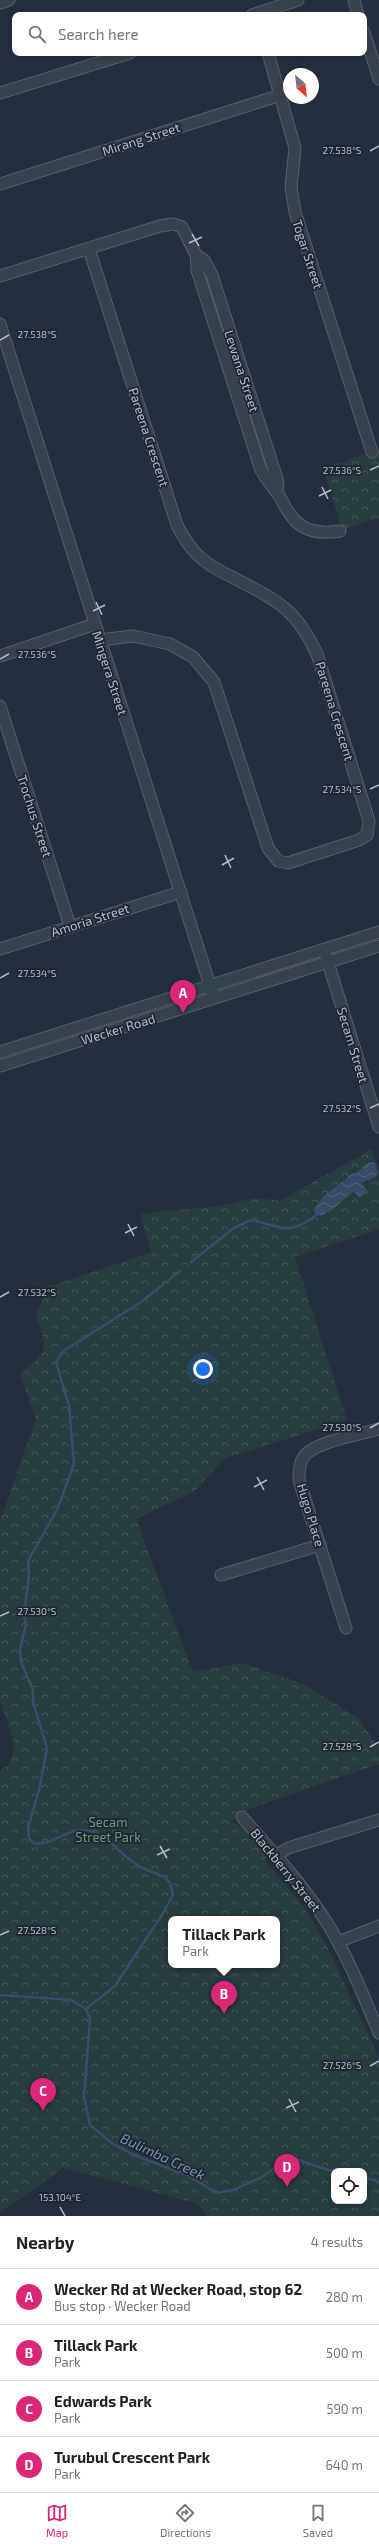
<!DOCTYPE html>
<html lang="en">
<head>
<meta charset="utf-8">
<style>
  body { margin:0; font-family:"Exo 2",sans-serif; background:#f6f6f6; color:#222 }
  .controls { position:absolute; right:12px; bottom:12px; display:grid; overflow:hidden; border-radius:8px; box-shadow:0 2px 6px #0003 }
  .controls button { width:36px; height:36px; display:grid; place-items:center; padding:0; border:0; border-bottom:1px solid #e0e0e0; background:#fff; color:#222; font:20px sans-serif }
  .compass { position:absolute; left:283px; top:68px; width:36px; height:36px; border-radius:50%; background:#fff; box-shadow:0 2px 6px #0003; rotate:153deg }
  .you { position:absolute; left:203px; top:1369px; width:14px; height:14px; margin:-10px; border:3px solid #fff; border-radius:50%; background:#1a73e8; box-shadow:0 0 0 6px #1a73e833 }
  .badge { display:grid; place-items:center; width:26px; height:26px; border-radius:50%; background:#db2777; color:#fff; font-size:13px; font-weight:700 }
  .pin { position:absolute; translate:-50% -33px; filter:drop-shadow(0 1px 2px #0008) }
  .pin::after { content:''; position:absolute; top:21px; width:14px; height:12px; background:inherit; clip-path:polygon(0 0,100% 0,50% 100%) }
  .popup { position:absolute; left:168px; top:1916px; width:112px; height:52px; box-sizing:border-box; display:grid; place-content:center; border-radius:8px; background:#fff; filter:drop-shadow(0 1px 3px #0005); font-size:13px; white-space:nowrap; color:#767676 }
  .popup b { font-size:15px; color:#222 }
  .popup::after { content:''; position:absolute; left:50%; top:100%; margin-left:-8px; border:8px solid transparent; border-top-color:#fff }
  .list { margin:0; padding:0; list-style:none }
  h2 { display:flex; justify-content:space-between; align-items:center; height:52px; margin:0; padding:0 16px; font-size:17px }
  h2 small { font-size:13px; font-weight:400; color:#767676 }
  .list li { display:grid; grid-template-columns:26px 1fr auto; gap:12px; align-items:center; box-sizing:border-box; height:56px; padding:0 16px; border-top:1px solid #e0e0e0 }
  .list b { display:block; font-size:15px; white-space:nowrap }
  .list p { margin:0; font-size:13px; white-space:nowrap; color:#767676 }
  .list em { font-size:13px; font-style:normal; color:#767676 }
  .icon { flex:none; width:22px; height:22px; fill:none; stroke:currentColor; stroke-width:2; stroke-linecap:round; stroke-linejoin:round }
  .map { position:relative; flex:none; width:379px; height:2216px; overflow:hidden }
  .search { position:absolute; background:#fff; box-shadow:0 2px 6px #0003; left:12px; right:12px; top:12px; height:44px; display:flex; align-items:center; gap:10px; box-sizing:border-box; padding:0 14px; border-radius:8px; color:#767676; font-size:15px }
  .sheet { height:276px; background:#fff }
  nav { display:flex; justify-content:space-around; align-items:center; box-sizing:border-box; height:56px; border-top:1px solid #e0e0e0; background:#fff; font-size:11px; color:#767676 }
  nav a { display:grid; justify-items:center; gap:2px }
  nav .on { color:#db2777 }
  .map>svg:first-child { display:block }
  .park { fill:url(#park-crowns); fill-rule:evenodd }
  .water { fill:url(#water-waves) }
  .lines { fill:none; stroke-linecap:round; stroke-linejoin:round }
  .stream { stroke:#394c67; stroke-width:2.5 }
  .minor-casing { stroke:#565f6c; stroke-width:13 }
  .minor { stroke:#38414e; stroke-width:11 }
  .ticks { fill:none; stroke:#b4bcc9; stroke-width:1.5 }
  .labels { text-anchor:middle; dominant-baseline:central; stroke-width:3.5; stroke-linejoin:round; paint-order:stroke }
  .street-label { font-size:13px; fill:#b4bcc9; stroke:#1d2633 }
  .park-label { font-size:13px; fill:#6b9a76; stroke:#1d2633 }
  .water-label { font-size:14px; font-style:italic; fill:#7c92b1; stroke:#1d2633 }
  .ticks-label { font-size:10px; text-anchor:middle; fill:#b4bcc9; stroke:#1d2633; stroke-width:3.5; stroke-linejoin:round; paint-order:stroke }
</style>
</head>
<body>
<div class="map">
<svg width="379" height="2216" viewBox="0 0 379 2216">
  <defs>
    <pattern id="park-crowns" width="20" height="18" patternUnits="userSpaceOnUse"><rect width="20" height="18" fill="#263c3f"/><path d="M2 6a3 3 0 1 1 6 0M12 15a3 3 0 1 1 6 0" fill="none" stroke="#435659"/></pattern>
    <pattern id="water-waves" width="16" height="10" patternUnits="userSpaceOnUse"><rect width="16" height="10" fill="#394c67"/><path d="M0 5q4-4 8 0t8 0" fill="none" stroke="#53647b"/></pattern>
  </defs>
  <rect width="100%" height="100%" fill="#242f3e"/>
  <path class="park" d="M 379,450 L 379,518 L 342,530 L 323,468 Z
    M 372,1149 L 379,1171 L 379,1229 L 295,1257 L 347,1420 L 224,1459 L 194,1492 L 136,1519 L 193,1672 L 241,1663 L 304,1684 L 358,1718 L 379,1748 L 379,1764 L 249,1809 L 232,1821 L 265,1843 L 266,1862 L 303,1906 L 326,1944 L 379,2058 L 379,2216 L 207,2216 L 196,2203 L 63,2168 L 0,2213 L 0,1771 L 9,1764 L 15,1746 L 0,1700 L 0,1521 L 36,1419 L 20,1375 C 48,1350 49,1350 36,1316 L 48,1287 L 151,1252 L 140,1215 C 166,1209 192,1210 218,1206 C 244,1202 251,1195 279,1201 ZM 171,1919 L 277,1919 L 277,1965 L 171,1965 ZM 334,2171 L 364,2171 L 364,2201 L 334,2201 Z"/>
  <path class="water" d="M 374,1162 L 378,1173 L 375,1177 L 361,1183 L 368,1191 L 359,1198 L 354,1191 L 333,1209 L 321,1216 L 315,1213 L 314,1209 L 323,1197 L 353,1173 L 355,1174 L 368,1163 Z"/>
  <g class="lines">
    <path class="stream" d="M 191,1262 L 234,1228 L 251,1220 C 284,1227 289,1237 319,1213
      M 0,1995 L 71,2000 L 86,2009 L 90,2019 L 84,2097 L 90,2125 L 113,2144 L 136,2156 L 187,2175 L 217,2193 L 233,2190 L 260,2178 L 282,2163 L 296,2159 L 334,2172
      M 86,2009 L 115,1986 L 162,1915 L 173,1895 C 171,1888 171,1881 164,1877 C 155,1872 145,1871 136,1864 C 119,1853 102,1828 80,1830 C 63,1832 51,1846 33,1843 L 29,1838 L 28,1828 L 40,1786 L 47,1748 L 33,1702 L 33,1690 L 21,1662 L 20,1649 L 26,1624 L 24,1615 L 29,1575 L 28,1561 L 57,1510 L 74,1464 L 69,1406 L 56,1362 L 62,1352 L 141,1302 L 180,1271
      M 364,2178 L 375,2180 L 379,2183"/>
    <defs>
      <path id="minor" d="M 354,0 L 358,15
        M 0,3 L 9,0
        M 252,15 L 298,0
        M 364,32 L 379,79
        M 268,53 L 295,148 L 291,187 L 295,212 L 372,452
        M 0,93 L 130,53
        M 0,184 L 281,95
        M 89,249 L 177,525 C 183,536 190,549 200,557 C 209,566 222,572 234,578 C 276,600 296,608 317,654 L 369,821 L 367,835 L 359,840 L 288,863 L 278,861 L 268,848 L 214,682 L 193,657 L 170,644 L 133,636 L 100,640
        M 196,255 L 204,260 L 212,275 L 278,482 L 277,492
        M 0,276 L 160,226 L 173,224 L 182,227 L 196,255 L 197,270 L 261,470 C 267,481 271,484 277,493 C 282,499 285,508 290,514 C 301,532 321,534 340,531
        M 0,324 L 214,998
        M 0,656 L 95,624
        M 0,706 L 70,926
        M 0,949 L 181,892
        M 326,956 L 379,1127
        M 0,1052 L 379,932
        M 0,1066 L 379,946
        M 221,1575 L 320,1545
        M 346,1628 L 299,1480 C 299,1473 299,1464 303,1458 C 312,1442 361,1434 379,1429
        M 242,1817 C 269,1848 297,1878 320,1912 C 344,1947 363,1994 379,2033
        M 276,1856 L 288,1848 L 379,1820
        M 338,1942 L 379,1926"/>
    </defs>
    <use href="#minor" class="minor-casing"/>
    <use href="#minor" class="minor"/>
  </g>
  <path class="ticks" d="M 370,151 L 379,146M 192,234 L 199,246M 189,243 L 202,237M 0,340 L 9,335M 370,470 L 379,466M 322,487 L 328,499M 319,496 L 331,490M 96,602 L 102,615M 93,611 L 105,605M 0,659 L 9,654M 370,789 L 379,785M 225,855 L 231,868M 222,865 L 234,858M 0,978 L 9,973M 370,1108 L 379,1104M 128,1224 L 134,1236M 125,1233 L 137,1227M 0,1297 L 9,1292M 370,1428 L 379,1423M 257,1477 L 264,1490M 254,1487 L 267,1480M 0,1616 L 9,1612M 370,1747 L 379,1742M 160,1846 L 167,1858M 157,1855 L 170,1849M 0,1935 L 9,1931M 370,2066 L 379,2061M 289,2099 L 296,2112M 286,2108 L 299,2102M 60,2207 L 65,2216"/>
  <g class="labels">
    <g class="street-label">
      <text transform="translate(141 139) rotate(-18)">Mirang Street</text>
      <text transform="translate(308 254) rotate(72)">Togar Street</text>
      <text transform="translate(242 371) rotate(72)">Lewana Street</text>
      <text transform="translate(149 437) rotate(72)">Pareena Crescent</text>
      <text transform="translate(110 673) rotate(72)">Mingera Street</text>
      <text transform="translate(335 711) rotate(73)">Pareena Crescent</text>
      <text transform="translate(35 816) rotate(72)">Trochus Street</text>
      <text transform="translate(90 920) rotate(-18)">Amoria Street</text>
      <text transform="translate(118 1029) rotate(-17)">Wecker Road</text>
      <text transform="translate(353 1045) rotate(73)">Secam Street</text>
      <text transform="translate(311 1515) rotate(73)">Hugo Place</text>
      <text transform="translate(286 1870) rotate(51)">Blackberry Street</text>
    </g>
    <g class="park-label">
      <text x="108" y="1822">Secam<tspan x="108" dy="15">Street Park</tspan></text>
    </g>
    <g class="water-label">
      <text transform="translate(163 2156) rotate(25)">Bulimba Creek</text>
    </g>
  </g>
  <g class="ticks-label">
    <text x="342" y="154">27.538°S</text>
    <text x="37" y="338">27.538°S</text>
    <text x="342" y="474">27.536°S</text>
    <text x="37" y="658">27.536°S</text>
    <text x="342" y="793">27.534°S</text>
    <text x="37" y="977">27.534°S</text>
    <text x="342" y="1112">27.532°S</text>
    <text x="37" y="1296">27.532°S</text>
    <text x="342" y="1431">27.530°S</text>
    <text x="37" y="1615">27.530°S</text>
    <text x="342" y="1750">27.528°S</text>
    <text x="37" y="1934">27.528°S</text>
    <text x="342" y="2069">27.526°S</text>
    <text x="60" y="2201">153.104°E</text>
  </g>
</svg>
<div class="controls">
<button><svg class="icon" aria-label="locate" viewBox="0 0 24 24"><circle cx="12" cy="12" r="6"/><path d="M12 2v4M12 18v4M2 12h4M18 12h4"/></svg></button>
</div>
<svg class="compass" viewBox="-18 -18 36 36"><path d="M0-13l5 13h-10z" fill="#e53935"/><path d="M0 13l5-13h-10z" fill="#767676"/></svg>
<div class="you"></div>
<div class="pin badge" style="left:183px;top:1013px">A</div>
<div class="pin badge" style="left:224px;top:2014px">B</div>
<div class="popup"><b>Tillack Park</b>Park</div>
<div class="pin badge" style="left:43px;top:2111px">C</div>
<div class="pin badge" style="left:287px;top:2187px">D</div>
<div class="search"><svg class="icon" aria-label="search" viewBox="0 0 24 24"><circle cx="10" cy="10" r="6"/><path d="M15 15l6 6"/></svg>Search here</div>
</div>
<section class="sheet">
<h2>Nearby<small>4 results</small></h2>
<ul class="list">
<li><span class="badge">A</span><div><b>Wecker Rd at Wecker Road, stop 62</b><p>Bus stop · Wecker Road</p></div><em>280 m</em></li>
<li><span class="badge">B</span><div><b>Tillack Park</b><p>Park</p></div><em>500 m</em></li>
<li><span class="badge">C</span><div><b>Edwards Park</b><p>Park</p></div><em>590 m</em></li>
<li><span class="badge">D</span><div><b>Turubul Crescent Park</b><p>Park</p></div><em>640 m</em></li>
</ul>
</section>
<nav>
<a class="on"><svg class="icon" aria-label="map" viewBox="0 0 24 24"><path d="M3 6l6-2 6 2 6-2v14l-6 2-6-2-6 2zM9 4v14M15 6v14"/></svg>Map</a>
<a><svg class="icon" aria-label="directions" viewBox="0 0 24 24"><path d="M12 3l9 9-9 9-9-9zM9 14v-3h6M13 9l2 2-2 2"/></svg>Directions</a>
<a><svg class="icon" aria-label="saved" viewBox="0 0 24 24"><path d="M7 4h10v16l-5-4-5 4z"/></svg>Saved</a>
</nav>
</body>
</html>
